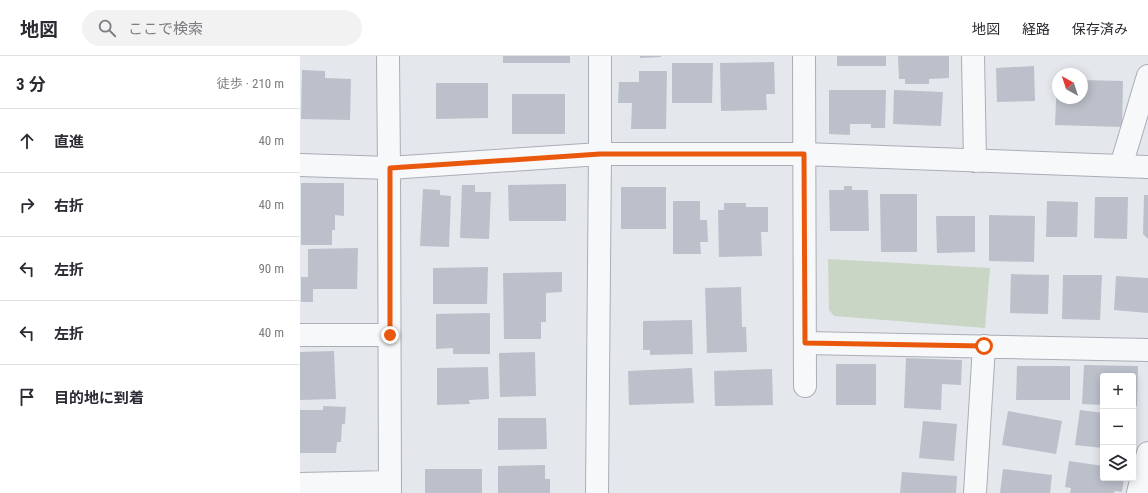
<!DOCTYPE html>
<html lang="ja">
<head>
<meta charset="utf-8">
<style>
  body { margin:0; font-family:"Roboto Condensed","Noto Sans JP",sans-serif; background:#f2f2f3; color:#2b2b33 }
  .controls { position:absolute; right:12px; bottom:12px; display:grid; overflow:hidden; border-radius:4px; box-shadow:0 2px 10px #0003 }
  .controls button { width:36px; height:36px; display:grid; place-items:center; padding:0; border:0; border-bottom:1px solid #e1e1e2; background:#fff; color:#2b2b33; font:20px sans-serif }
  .compass { position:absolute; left:752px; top:12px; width:36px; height:36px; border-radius:50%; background:#fff; box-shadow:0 2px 10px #0003; rotate:321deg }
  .stop { position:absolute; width:12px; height:12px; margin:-9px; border:3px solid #ea580c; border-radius:50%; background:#fff }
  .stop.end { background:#ea580c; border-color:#fff; box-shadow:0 1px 4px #0008 }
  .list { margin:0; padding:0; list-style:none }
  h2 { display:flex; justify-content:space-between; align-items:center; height:52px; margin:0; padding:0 16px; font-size:17px }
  h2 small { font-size:13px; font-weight:400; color:#7c7c81 }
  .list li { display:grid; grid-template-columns:26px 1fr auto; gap:12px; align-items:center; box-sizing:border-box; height:64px; padding:0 16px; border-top:1px solid #e1e1e2 }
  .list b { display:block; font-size:15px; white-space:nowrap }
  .list em { font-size:13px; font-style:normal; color:#7c7c81 }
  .icon { flex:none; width:22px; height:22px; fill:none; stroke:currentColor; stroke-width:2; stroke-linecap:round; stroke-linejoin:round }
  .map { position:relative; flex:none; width:848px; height:437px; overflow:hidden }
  header { display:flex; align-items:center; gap:24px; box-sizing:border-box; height:56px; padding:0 20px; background:#fff; border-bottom:1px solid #e1e1e2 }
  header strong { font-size:19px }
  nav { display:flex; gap:22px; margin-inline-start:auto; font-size:14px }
  .search { width:280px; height:36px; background:#f2f2f3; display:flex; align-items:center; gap:10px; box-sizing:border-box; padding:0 14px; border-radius:22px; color:#7c7c81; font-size:15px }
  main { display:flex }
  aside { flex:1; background:#fff }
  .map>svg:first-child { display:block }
  .green { fill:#c9d6c5 }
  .building { fill:#bbc0ca }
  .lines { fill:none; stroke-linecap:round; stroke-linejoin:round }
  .minor-casing { stroke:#a9aeb7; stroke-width:24 }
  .minor { stroke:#f7f8fa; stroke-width:22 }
  .route { stroke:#ea580c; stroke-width:5 }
</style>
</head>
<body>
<header>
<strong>地図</strong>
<div class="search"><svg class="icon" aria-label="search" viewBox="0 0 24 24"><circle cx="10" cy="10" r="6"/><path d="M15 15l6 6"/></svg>ここで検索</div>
<nav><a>地図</a><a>経路</a><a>保存済み</a></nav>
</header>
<main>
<aside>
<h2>3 分<small>徒歩 · 210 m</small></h2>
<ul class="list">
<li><svg class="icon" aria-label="ahead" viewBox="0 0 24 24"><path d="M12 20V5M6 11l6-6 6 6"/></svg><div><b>直進</b></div><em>40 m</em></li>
<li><svg class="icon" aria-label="right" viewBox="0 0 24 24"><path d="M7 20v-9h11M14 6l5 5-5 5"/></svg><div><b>右折</b></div><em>40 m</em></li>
<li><svg class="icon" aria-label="left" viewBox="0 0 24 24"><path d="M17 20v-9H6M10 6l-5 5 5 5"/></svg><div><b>左折</b></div><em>90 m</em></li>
<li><svg class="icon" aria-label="left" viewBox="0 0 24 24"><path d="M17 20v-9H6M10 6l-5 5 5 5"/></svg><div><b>左折</b></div><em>40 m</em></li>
<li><svg class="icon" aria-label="arrive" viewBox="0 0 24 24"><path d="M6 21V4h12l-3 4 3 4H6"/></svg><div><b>目的地に到着</b></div></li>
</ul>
</aside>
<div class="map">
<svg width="848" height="437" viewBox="0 0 848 437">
  <rect width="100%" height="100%" fill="#e4e7ec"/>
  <path class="green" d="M 528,203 L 690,212 L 685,272 L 534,260 L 529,254 Z"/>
  <path class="building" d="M 203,0 L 270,0 L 270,7 L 203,7 Z
    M 340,0 L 361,0 L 361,1 L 340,2 Z
    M 537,0 L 586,0 L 586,10 L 537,10 Z
    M 598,0 L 649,0 L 649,22 L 629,23 L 629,28 L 605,28 L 605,23 L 599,23 Z
    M 474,6 L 475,38 L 466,38 L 467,54 L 421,55 L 420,7 Z
    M 372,7 L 413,7 L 412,47 L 372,47 Z
    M 734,10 L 735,45 L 697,46 L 696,12 Z
    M 2,14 L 25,15 L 25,22 L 51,23 L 50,64 L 1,63 Z
    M 339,15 L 367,15 L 366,73 L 331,73 L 332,47 L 318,47 L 319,26 L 339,26 Z
    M 757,23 L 758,23 L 758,42 L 782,42 L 782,24 L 823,25 L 822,71 L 755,69 Z
    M 136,27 L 188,27 L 188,62 L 136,63 Z
    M 529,34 L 586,34 L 585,72 L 571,72 L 571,68 L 550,68 L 550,79 L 529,78 Z
    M 594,34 L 643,36 L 641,70 L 593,68 Z
    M 212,38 L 265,38 L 265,78 L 212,78 Z
    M 1,127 L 44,127 L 44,160 L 35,159 L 35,174 L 32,174 L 32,189 L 1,189 Z
    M 266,128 L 266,165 L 209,165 L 208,129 Z
    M 162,129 L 175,129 L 175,136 L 191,136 L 189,183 L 160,182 Z
    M 544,130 L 552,130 L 552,134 L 568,134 L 569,175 L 530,175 L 529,134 L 544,134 Z
    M 321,131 L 366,131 L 366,173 L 321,173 Z
    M 123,133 L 140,134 L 140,139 L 151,140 L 149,191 L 120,190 Z
    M 580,138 L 617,138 L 617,196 L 581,196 Z
    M 844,139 L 848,139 L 848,183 L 843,178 Z
    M 795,141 L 828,141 L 827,183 L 794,182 Z
    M 373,145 L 400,145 L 400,164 L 407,164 L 408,186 L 400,186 L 401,198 L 373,198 Z
    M 747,145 L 778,146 L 777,181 L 746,181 Z
    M 424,147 L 446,147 L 446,151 L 468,151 L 468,176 L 461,176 L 462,200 L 419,201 L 418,154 L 424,154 Z
    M 689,159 L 735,160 L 734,206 L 689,205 Z
    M 636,160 L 675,160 L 675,196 L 637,197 Z
    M 58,192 L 57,233 L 13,233 L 13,246 L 1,246 L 1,221 L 8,221 L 8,193 Z
    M 188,211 L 187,248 L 133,248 L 133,212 Z
    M 262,216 L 262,236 L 246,237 L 246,266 L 241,266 L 241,283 L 204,283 L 203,217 Z
    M 711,218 L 749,219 L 748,258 L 710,257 Z
    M 763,219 L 802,219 L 800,264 L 762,263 Z
    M 816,220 L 848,222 L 848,257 L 814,254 Z
    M 441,231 L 442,271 L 446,271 L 447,296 L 407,297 L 405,232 Z
    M 190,257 L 190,298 L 153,298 L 153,292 L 136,293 L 136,258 Z
    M 392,264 L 393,298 L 350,299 L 350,294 L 343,294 L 343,265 Z
    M 34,295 L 36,343 L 0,344 L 0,296 Z
    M 235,296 L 236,340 L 200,341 L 199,297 Z
    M 606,302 L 662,304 L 661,329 L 642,328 L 641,354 L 604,352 Z
    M 536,308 L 576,308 L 576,349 L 536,349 Z
    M 784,309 L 838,310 L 837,350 L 833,350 L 833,320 L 803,320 L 803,349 L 782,348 Z
    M 717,310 L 770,310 L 770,344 L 716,344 Z
    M 188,311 L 189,343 L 169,344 L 170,348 L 137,349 L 137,312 Z
    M 392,312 L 394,347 L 329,349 L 328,315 Z
    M 472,313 L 473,349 L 415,350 L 414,315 Z
    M 23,350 L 46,351 L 45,368 L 42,368 L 41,386 L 37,386 L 36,397 L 0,397 L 0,354 L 23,354 Z
    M 780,354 L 803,357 L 803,392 L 775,389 Z
    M 708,355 L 762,365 L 756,398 L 702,389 Z
    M 198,362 L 246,362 L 247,393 L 198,394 Z
    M 623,365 L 657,368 L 654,405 L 619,402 Z
    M 769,405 L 803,410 L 803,422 L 824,422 L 822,436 L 815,435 L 814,437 L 770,437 L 771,432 L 765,431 Z
    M 245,409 L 245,423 L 250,423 L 250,437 L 198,437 L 198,410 Z
    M 125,413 L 182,413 L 182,437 L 125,437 Z
    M 703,413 L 752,419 L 750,437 L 700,437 Z
    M 602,416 L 657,420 L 656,437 L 600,437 Z"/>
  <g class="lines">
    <defs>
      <path id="minor" d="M 88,0 L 89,112 L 90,437
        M 504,0 L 505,330
        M 673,0 L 675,105
        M 0,109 L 89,112 L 300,98 L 504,98 L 848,111
        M 821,110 L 848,20
        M 0,279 L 89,279
        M 505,287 L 848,294
        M 0,428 L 90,426
        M 297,437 L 300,98 L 300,0
        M 675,437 L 684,290
        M 838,437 L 848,397"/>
    </defs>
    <use href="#minor" class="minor-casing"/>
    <use href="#minor" class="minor"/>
  </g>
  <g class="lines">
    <path class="route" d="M 90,279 L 90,112 L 300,98 L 504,98 L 505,287 L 684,290"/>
  </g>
</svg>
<div class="controls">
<button>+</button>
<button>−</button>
<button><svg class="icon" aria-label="layers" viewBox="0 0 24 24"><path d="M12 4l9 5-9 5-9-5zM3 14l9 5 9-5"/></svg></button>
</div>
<svg class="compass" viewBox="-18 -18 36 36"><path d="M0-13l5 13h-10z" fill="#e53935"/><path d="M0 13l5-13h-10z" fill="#7c7c81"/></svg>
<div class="stop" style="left:684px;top:290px"></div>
<div class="stop end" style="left:90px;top:279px"></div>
</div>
</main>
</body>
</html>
